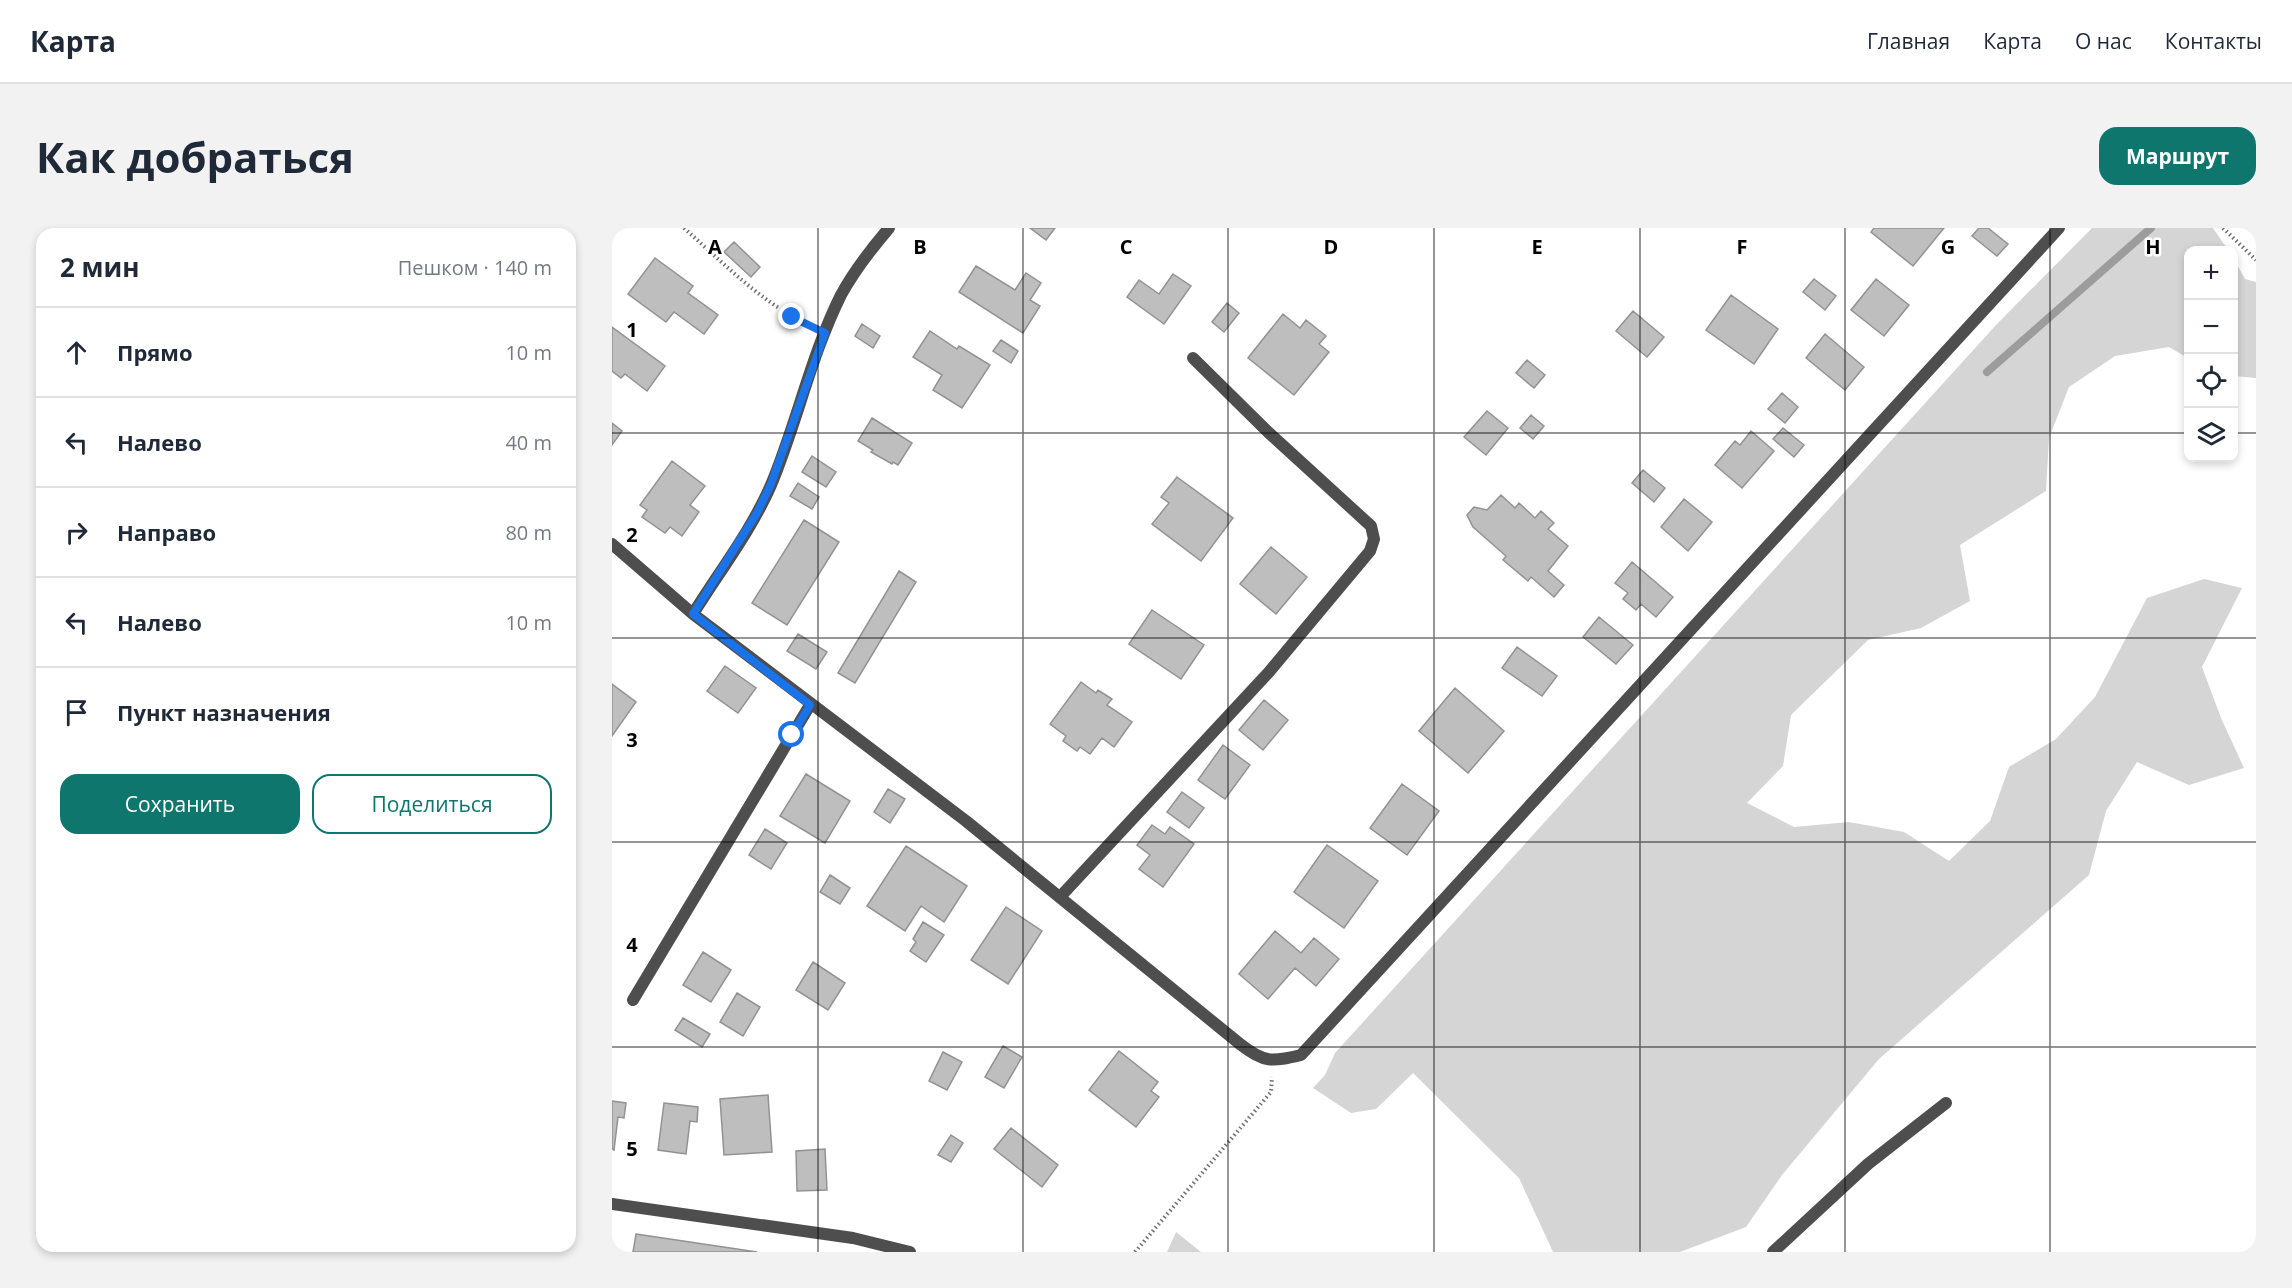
<!DOCTYPE html>
<html lang="ru">
<head>
<meta charset="utf-8">
<style>
  body { margin:0; font-family:"Open Sans",sans-serif; background:#f2f2f3; color:#1f2937 }
  .controls { position:absolute; right:18px; top:18px; display:grid; overflow:hidden; border-radius:12px; box-shadow:0 3px 9px #0003 }
  .controls button { width:54px; height:54px; display:grid; place-items:center; padding:0; border:0; border-bottom:2px solid #e0e1e3; background:#fff; color:#1f2937; font:30px sans-serif }
  .stop { position:absolute; width:18px; height:18px; margin:-14px; border:4px solid #1a73e8; border-radius:50%; background:#fff }
  .stop.end { background:#1a73e8; border-color:#fff; box-shadow:0 2px 6px #0008 }
  .list { margin:0; padding:0; list-style:none }
  h2 { display:flex; justify-content:space-between; align-items:center; height:78px; margin:0; padding:0 24px; font-size:26px }
  h2 small { font-size:20px; font-weight:400; color:#747a83 }
  .list li { display:grid; grid-template-columns:39px 1fr auto; gap:18px; align-items:center; box-sizing:border-box; height:90px; padding:0 24px; border-top:2px solid #e0e1e3 }
  .list b { display:block; font-size:22px; white-space:nowrap }
  .list em { font-size:20px; font-style:normal; color:#747a83 }
  .actions { display:flex; gap:12px; padding:18px 24px }
  .actions a { flex:1; padding:14px 0; border:2px solid #0f766e; border-radius:18px; text-align:center; font-size:21px; color:#0f766e }
  .actions .main { background:#0f766e; color:#fff }
  .icon { flex:none; width:33px; height:33px; fill:none; stroke:currentColor; stroke-width:2; stroke-linecap:round; stroke-linejoin:round }
  .map { position:relative; flex:none; width:1644px; height:1024px; overflow:hidden; border-radius:18px }
  header { display:flex; align-items:center; gap:36px; box-sizing:border-box; height:84px; padding:0 30px; background:#fff; border-bottom:2px solid #e0e1e3 }
  header strong { font-size:28px }
  nav { display:flex; gap:33px; margin-inline-start:auto; font-size:21px }
  .intro { display:flex; align-items:center; justify-content:space-between; box-sizing:border-box; height:144px; padding:0 36px }
  h1 { margin:0; font-size:42px }
  .button { padding:15px 27px; border-radius:18px; background:#0f766e; color:#fff; font-size:21px; font-weight:700 }
  main { display:flex; gap:36px; padding:0 36px }
  aside { flex:1; background:#fff; border-radius:18px; box-shadow:0 3px 9px #0003 }
  .map>svg:first-child { display:block }
  .green { fill:#d5d5d5 }
  .lines { fill:none; stroke-linecap:round; stroke-linejoin:round }
  .stream { stroke:#9c9c9c; stroke-width:8 }
  .building { fill:#bebebe; stroke:#929292; stroke-width:1.5 }
  .path { stroke:#707070; stroke-width:4; stroke-dasharray:1.5 3; stroke-linecap:butt }
  .service { stroke:#4e4e4e; stroke-width:12 }
  .minor { stroke:#4e4e4e; stroke-width:12 }
  .route { stroke:#1a73e8; stroke-width:8 }
  .grid { fill:none; stroke:#000; stroke-width:1.5; stroke-opacity:0.55 }
  .grid-label { font-size:20px; text-anchor:middle; font-weight:bold; fill:#000; stroke:#fff; stroke-width:5; stroke-linejoin:round; paint-order:stroke }
</style>
</head>
<body>
<header>
<strong>Карта</strong>
<nav><a>Главная</a><a>Карта</a><a>О нас</a><a>Контакты</a></nav>
</header>
<div class="intro"><h1>Как добраться</h1><a class="button">Маршрут</a></div>
<main>
<aside>
<h2>2 мин<small>Пешком · 140 m</small></h2>
<ul class="list">
<li><svg class="icon" aria-label="ahead" viewBox="0 0 24 24"><path d="M12 20V5M6 11l6-6 6 6"/></svg><div><b>Прямо</b></div><em>10 m</em></li>
<li><svg class="icon" aria-label="left" viewBox="0 0 24 24"><path d="M17 20v-9H6M10 6l-5 5 5 5"/></svg><div><b>Налево</b></div><em>40 m</em></li>
<li><svg class="icon" aria-label="right" viewBox="0 0 24 24"><path d="M7 20v-9h11M14 6l5 5-5 5"/></svg><div><b>Направо</b></div><em>80 m</em></li>
<li><svg class="icon" aria-label="left" viewBox="0 0 24 24"><path d="M17 20v-9H6M10 6l-5 5 5 5"/></svg><div><b>Налево</b></div><em>10 m</em></li>
<li><svg class="icon" aria-label="arrive" viewBox="0 0 24 24"><path d="M6 21V4h12l-3 4 3 4H6"/></svg><div><b>Пункт назначения</b></div></li>
</ul>
<div class="actions"><a class="main">Сохранить</a><a>Поделиться</a></div>
</aside>
<div class="map">
<svg width="1644" height="1024" viewBox="0 0 1644 1024">
  <rect width="100%" height="100%" fill="#fff"/>
  <path class="green" d="M 1480,0 L 1601,0 L 1616,22 L 1576,22 L 1576,130 L 1557,119 L 1503,128 L 1457,159 L 1437,210 L 1434,263 L 1348,317 L 1358,373 L 1309,400 L 1256,412 L 1179,487 L 1171,538 L 1135,575 L 1182,599 L 1237,594 L 1292,604 L 1337,633 L 1378,593 L 1397,539 L 1444,511 L 1483,469 L 1535,370 L 1592,351 L 1630,360 L 1590,439 L 1609,490 L 1632,540 L 1577,557 L 1525,534 L 1494,583 L 1477,647 L 1267,831 L 1170,947 L 1134,999 L 1068,1024 L 941,1024 L 907,950 L 801,845 L 764,881 L 739,885 L 701,860 L 713,847 L 723,825 L 1384,97 Z
    M 1622,31 L 1633,51 L 1644,54 L 1644,150 L 1622,148 Z
    M 564,1004 L 589,1024 L 555,1024 Z"/>
  <g class="lines">
    <path class="stream" d="M 1375,144 L 1539,0"/>
  </g>
  <path class="building" d="M 418,0 L 443,0 L 434,12 Z
    M 1262,0 L 1332,0 L 1301,38 L 1259,4 Z
    M 1367,0 L 1376,0 L 1396,16 L 1385,28 L 1360,8 Z
    M 122,14 L 148,39 L 139,49 L 112,24 Z
    M 43,30 L 81,58 L 76,65 L 106,87 L 92,106 L 62,84 L 54,94 L 16,66 Z
    M 364,38 L 403,62 L 414,45 L 429,55 L 418,72 L 428,78 L 411,105 L 347,64 Z
    M 561,46 L 579,58 L 552,96 L 515,69 L 527,52 L 547,66 Z
    M 1202,51 L 1224,68 L 1213,82 L 1191,64 Z
    M 1264,51 L 1297,77 L 1272,108 L 1239,82 Z
    M 1119,67 L 1166,101 L 1142,136 L 1094,102 Z
    M 615,75 L 627,85 L 612,104 L 600,94 Z
    M 1021,83 L 1052,109 L 1035,129 L 1004,103 Z
    M 671,86 L 688,100 L 694,92 L 714,108 L 707,116 L 717,124 L 682,167 L 636,130 Z
    M 250,96 L 268,108 L 261,120 L 243,108 Z
    M 0,99 L 53,138 L 35,163 L 13,146 L 9,150 L 0,143 Z
    M 318,103 L 345,121 L 347,118 L 378,137 L 350,180 L 321,162 L 330,147 L 301,129 Z
    M 1213,106 L 1252,139 L 1233,162 L 1194,130 Z
    M 389,112 L 406,123 L 399,135 L 381,123 Z
    M 915,132 L 933,147 L 922,160 L 904,145 Z
    M 1170,165 L 1186,179 L 1173,195 L 1156,181 Z
    M 875,183 L 896,200 L 874,227 L 852,209 Z
    M 919,187 L 932,198 L 921,211 L 908,200 Z
    M 260,190 L 300,215 L 286,237 L 281,234 L 280,236 L 259,224 L 261,222 L 246,213 Z
    M 0,195 L 10,203 L 0,217 Z
    M 1171,200 L 1192,217 L 1182,229 L 1161,211 Z
    M 1139,203 L 1162,223 L 1130,260 L 1103,237 L 1123,213 L 1128,217 Z
    M 200,228 L 224,244 L 214,259 L 190,244 Z
    M 60,233 L 93,258 L 78,277 L 87,284 L 70,308 L 58,299 L 53,305 L 30,289 L 35,282 L 28,277 Z
    M 1031,242 L 1053,260 L 1042,274 L 1020,255 Z
    M 565,249 L 621,290 L 589,333 L 540,296 L 557,275 L 549,269 Z
    M 186,255 L 207,269 L 200,281 L 178,268 Z
    M 889,267 L 903,280 L 907,275 L 923,290 L 929,283 L 942,295 L 936,301 L 956,318 L 936,343 L 952,357 L 942,369 L 919,349 L 916,353 L 891,332 L 894,328 L 861,299 L 855,287 L 862,279 L 875,282 Z
    M 1072,271 L 1100,294 L 1076,323 L 1049,299 Z
    M 192,292 L 227,314 L 175,397 L 140,375 Z
    M 659,319 L 695,349 L 664,386 L 628,356 Z
    M 1020,334 L 1061,369 L 1044,389 L 1029,376 L 1024,382 L 1011,371 L 1016,365 L 1003,355 Z
    M 287,343 L 304,354 L 243,455 L 226,445 Z
    M 540,382 L 592,417 L 569,451 L 517,416 Z
    M 987,389 L 1021,417 L 1004,436 L 971,409 Z
    M 186,406 L 215,424 L 204,441 L 175,423 Z
    M 905,419 L 945,448 L 930,468 L 890,440 Z
    M 113,438 L 144,460 L 126,485 L 95,463 Z
    M 469,454 L 484,465 L 486,462 L 500,471 L 495,477 L 520,494 L 502,519 L 490,510 L 478,526 L 468,519 L 465,523 L 451,513 L 454,508 L 438,496 Z
    M 0,456 L 24,474 L 0,508 Z
    M 843,460 L 892,503 L 856,545 L 807,503 Z
    M 652,472 L 676,492 L 651,522 L 627,502 Z
    M 611,517 L 638,537 L 613,571 L 586,552 Z
    M 194,546 L 238,573 L 213,615 L 168,588 Z
    M 790,556 L 827,583 L 795,627 L 758,600 Z
    M 276,561 L 293,571 L 278,595 L 262,584 Z
    M 570,564 L 592,580 L 577,600 L 555,584 Z
    M 540,597 L 553,606 L 558,599 L 582,616 L 551,659 L 527,641 L 538,627 L 525,617 Z
    M 153,601 L 175,615 L 159,641 L 137,627 Z
    M 715,617 L 766,653 L 732,700 L 682,664 Z
    M 294,618 L 355,658 L 332,694 L 309,678 L 293,703 L 255,678 Z
    M 218,647 L 238,660 L 228,676 L 208,664 Z
    M 394,679 L 430,703 L 396,756 L 359,732 Z
    M 311,694 L 332,707 L 314,734 L 298,723 L 304,714 L 301,711 Z
    M 663,703 L 689,725 L 702,710 L 727,731 L 704,758 L 683,740 L 656,771 L 627,746 Z
    M 91,724 L 119,742 L 99,774 L 71,757 Z
    M 201,734 L 233,755 L 216,782 L 184,762 Z
    M 125,765 L 148,779 L 131,808 L 108,794 Z
    M 71,790 L 98,806 L 90,819 L 63,802 Z
    M 391,818 L 410,829 L 392,860 L 373,849 Z
    M 507,823 L 546,854 L 539,863 L 547,869 L 524,899 L 477,862 Z
    M 331,824 L 350,834 L 335,862 L 317,853 Z
    M 156,867 L 160,924 L 112,927 L 108,871 Z
    M 0,873 L 14,875 L 12,890 L 6,889 L 2,922 L 0,921 Z
    M 52,875 L 86,879 L 85,894 L 78,893 L 74,926 L 46,922 Z
    M 399,900 L 446,937 L 430,959 L 382,921 Z
    M 339,907 L 351,915 L 339,934 L 326,927 Z
    M 213,921 L 215,962 L 185,963 L 184,923 Z
    M 24,1006 L 145,1024 L 21,1024 Z"/>
  <g class="lines">
    <path class="path" d="M 72,0 C 111,35 148,73 196,97
      M 1611,0 L 1644,32
      M 523,1024 L 659,864 L 660,849"/>
    <path class="service" d="M 448,669 L 657,444 L 758,323 L 762,311 L 759,298 L 656,204 L 581,130
      M 21,772 L 198,477
      M 1161,1024 L 1256,936 L 1334,875"/>
    <path class="minor" d="M 0,316 L 81,386 L 354,593 L 628,816 C 652,835 660,834 689,827 L 1447,0
      M 81,386 C 107,344 139,303 159,257 C 185,195 199,127 229,67 C 242,43 260,20 277,0
      M 0,976 L 241,1010 L 298,1024"/>
  </g>
  <g class="lines">
    <path class="route" d="M 180,89 L 213,105 L 159,256 L 145,285 L 81,386 L 198,477 L 180,507"/>
  </g>
  <path class="grid" d="M 206,0 L 206,1024M 411,0 L 411,1024M 616,0 L 616,1024M 822,0 L 822,1024M 1028,0 L 1028,1024M 1233,0 L 1233,1024M 1438,0 L 1438,1024M 0,205 L 1576,205M 1622,205 L 1644,205M 0,410 L 1644,410M 0,614 L 1644,614M 0,819 L 1644,819"/>
  <g class="grid-label">
    <text x="103" y="26">A</text>
    <text x="308" y="26">B</text>
    <text x="514" y="26">C</text>
    <text x="719" y="26">D</text>
    <text x="925" y="26">E</text>
    <text x="1130" y="26">F</text>
    <text x="1336" y="26">G</text>
    <text x="1541" y="26">H</text>
    <text x="20" y="109">1</text>
    <text x="20" y="314">2</text>
    <text x="20" y="519">3</text>
    <text x="20" y="724">4</text>
    <text x="20" y="928">5</text>
  </g>
</svg>
<div class="controls">
<button>+</button>
<button>−</button>
<button><svg class="icon" aria-label="locate" viewBox="0 0 24 24"><circle cx="12" cy="12" r="6"/><path d="M12 2v4M12 18v4M2 12h4M18 12h4"/></svg></button>
<button><svg class="icon" aria-label="layers" viewBox="0 0 24 24"><path d="M12 4l9 5-9 5-9-5zM3 14l9 5 9-5"/></svg></button>
</div>
<div class="stop" style="left:180px;top:507px"></div>
<div class="stop end" style="left:180px;top:89px"></div>
</div>
</main>
</body>
</html>
